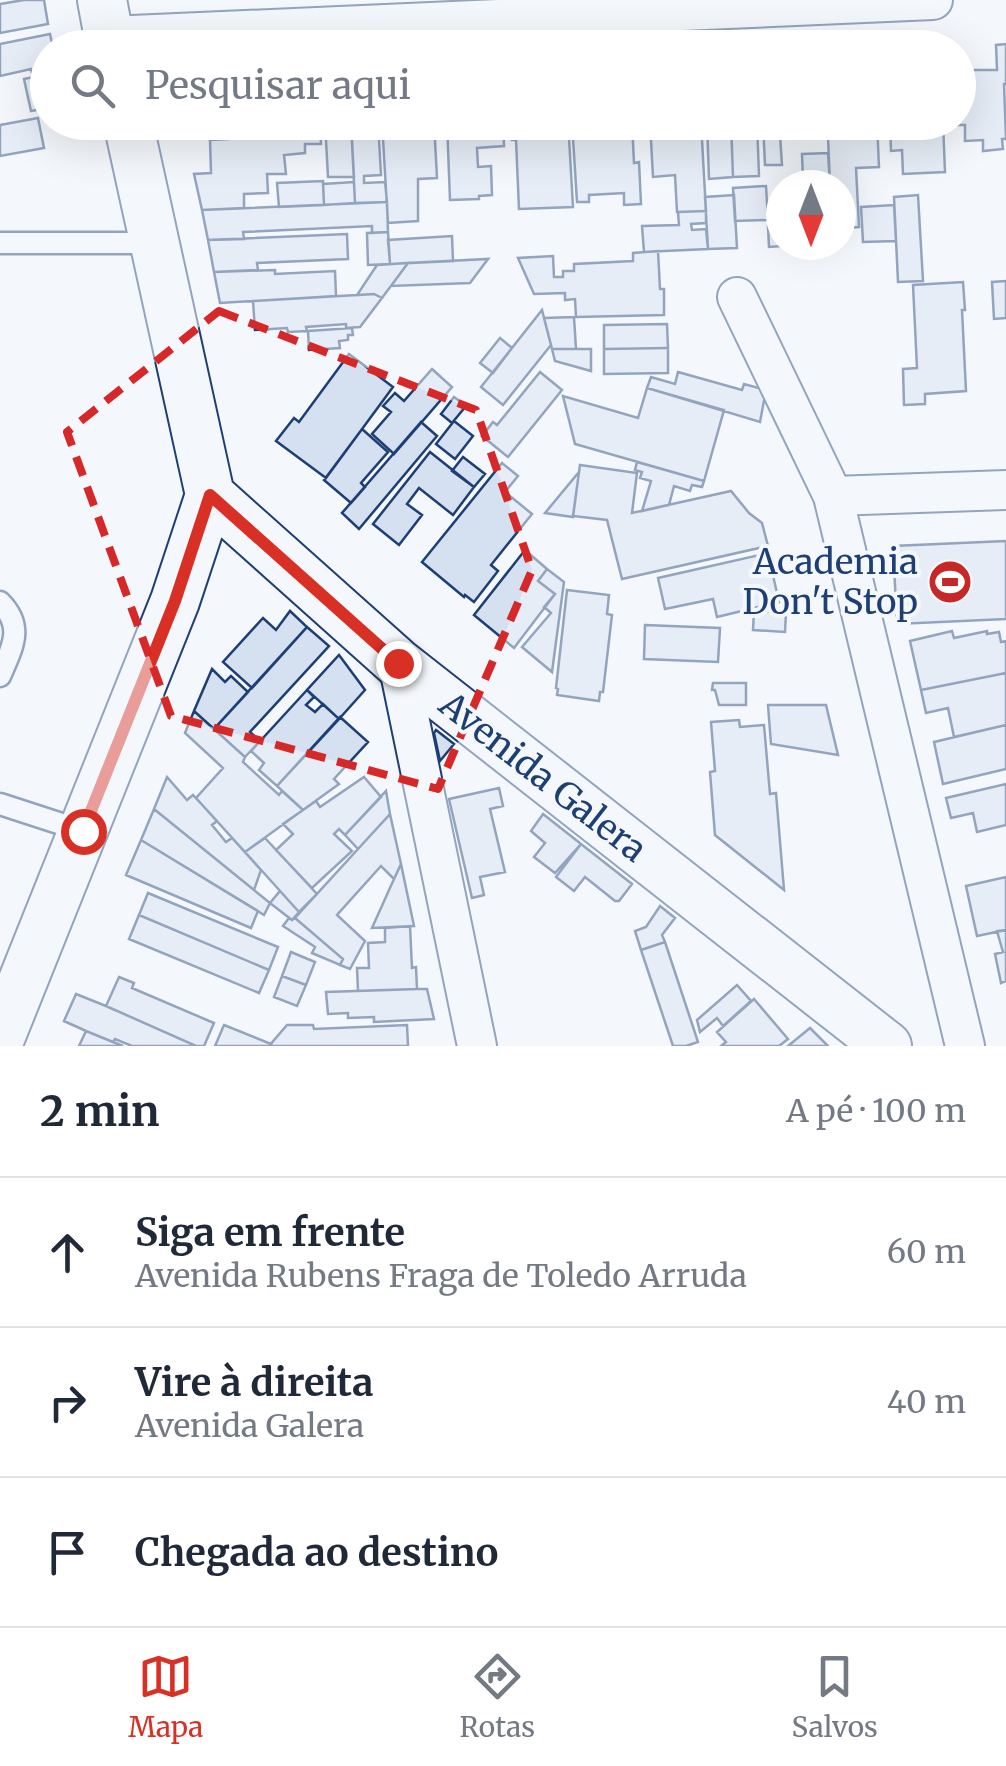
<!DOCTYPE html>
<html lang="pt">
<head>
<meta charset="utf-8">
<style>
  body { margin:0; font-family:Merriweather,serif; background:#f2f2f3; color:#1f2937 }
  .compass { position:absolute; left:766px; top:170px; width:90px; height:90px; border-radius:50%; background:#fff; box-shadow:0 10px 40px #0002; rotate:180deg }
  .stop { position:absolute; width:30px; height:30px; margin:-22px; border:8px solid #d93025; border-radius:50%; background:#fff }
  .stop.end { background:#d93025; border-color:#fff; box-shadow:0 2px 10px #0008 }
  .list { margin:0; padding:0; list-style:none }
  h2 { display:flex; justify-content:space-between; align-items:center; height:130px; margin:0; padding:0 40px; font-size:42px }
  h2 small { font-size:32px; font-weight:400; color:#747a83 }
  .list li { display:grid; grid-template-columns:65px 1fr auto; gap:30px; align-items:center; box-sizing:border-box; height:150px; padding:0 40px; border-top:2px solid #e0e1e3 }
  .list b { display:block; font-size:38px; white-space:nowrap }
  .list p { margin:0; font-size:32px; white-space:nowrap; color:#747a83 }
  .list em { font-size:32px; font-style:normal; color:#747a83 }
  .icon { flex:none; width:55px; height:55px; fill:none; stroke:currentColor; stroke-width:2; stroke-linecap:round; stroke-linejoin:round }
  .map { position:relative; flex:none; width:1006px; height:1046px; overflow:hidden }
  .search { position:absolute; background:#fff; box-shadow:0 10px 40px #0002; left:30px; right:30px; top:30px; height:110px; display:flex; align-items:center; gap:25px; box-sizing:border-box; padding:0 35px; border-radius:55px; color:#747a83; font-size:38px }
  .sheet { height:580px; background:#fff }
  nav { display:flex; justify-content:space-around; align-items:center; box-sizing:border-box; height:140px; border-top:2px solid #e0e1e3; background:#fff; font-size:28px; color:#747a83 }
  nav a { display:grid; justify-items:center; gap:5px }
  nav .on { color:#d93025 }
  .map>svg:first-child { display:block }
  .building { fill:#d5e0f0; stroke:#1d3f73; stroke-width:2.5 }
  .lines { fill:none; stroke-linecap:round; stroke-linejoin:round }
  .service-casing { stroke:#1d3f73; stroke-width:25 }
  .minor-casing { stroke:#1d3f73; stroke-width:42 }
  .tertiary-casing { stroke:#1d3f73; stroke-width:52 }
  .service { stroke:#f4f7fb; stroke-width:20 }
  .minor { stroke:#f4f7fb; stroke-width:38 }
  .tertiary { stroke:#f4f7fb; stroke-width:48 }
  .route { stroke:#d93025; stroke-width:12 }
  .marked { fill:none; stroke:#d62828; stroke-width:8; stroke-dasharray:20 12; stroke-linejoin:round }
  .labels { text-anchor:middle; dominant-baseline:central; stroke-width:8; stroke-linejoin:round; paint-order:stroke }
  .poi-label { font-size:35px; fill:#1d3f73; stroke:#f4f7fb; text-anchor:end }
  .street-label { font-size:35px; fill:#1d3f73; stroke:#f4f7fb }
</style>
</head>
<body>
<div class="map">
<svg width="1006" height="1046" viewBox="0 0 1006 1046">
  <rect width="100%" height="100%" fill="#f4f7fb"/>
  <path class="building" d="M 24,0 L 44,0 L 48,24 L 0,33 L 0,4 Z
    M 50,34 L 53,48 L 48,48 L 48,74 L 33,78 L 31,69 L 0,76 L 0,44 Z
    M 1006,44 L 1006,84 L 1004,84 L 1006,139 L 1002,139 L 1003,149 L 983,151 L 983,140 L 965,141 L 965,125 L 954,125 L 954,122 L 958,122 L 958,70 L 997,70 L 996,45 Z
    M 48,74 L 48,108 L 31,111 L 24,79 Z
    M 38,118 L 44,148 L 0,156 L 0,125 Z
    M 227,122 L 320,122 L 321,144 L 305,144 L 305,153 L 284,155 L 286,174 L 267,174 L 268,193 L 244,194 L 244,208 L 202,210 L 194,174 L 211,173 L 210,140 L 228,139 Z
    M 325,122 L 351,122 L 354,177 L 328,177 Z
    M 351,122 L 378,122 L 381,175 L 364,176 L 364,183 L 385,182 L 387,202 L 355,203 Z
    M 382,122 L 434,122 L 437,178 L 418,179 L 418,221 L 388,223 Z
    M 447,122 L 503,122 L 504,146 L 477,148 L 478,167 L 491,166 L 492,195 L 479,196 L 479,199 L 450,200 Z
    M 511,122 L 572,122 L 573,138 L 569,138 L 573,207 L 519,209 L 516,140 L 512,140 Z
    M 572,122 L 632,122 L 634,163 L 639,162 L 641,204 L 624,205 L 624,193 L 589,195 L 589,202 L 577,202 Z
    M 650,122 L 701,122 L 706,211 L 677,212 L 675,175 L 653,177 Z
    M 707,122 L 731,122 L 733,177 L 709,179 Z
    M 731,122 L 757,122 L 759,176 L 733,177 Z
    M 763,122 L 813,122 L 814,134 L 780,135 L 782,165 L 765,165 Z
    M 833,122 L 877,122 L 879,167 L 856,168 L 859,227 L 841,228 L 841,185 L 830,185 L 828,137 L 833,137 Z
    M 890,122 L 943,122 L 945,172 L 903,174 L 902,150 L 891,151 Z
    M 828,153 L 830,185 L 792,185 L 791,180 L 803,180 L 802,154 Z
    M 323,181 L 324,205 L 279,207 L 277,183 Z
    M 354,182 L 355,203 L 324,205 L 323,184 Z
    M 766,186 L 768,220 L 735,221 L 733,188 Z
    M 734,195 L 737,248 L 708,249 L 705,197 Z
    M 918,195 L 923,281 L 898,282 L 894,197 Z
    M 387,202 L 388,232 L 372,233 L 372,226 L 243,232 L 244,239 L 208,240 L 202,210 Z
    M 894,205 L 896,241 L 863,242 L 861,207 Z
    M 706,211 L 706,223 L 691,224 L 692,230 L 706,229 L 708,249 L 644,252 L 642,226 L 679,225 L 678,212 Z
    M 781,225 L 781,245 L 795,245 L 769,247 L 768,226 Z
    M 388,232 L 390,264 L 368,265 L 367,233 Z
    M 347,234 L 348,259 L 257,263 L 258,270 L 214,272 L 208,240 Z
    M 452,236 L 453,261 L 390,264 L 388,240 Z
    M 658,251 L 660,289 L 664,289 L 664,315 L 576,317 L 575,299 L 565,300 L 565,293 L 534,294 L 518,258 L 553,256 L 554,277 L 563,277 L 563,271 L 574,271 L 574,264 L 633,261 L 633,253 Z
    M 488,259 L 470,283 L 391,286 L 408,263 Z
    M 408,263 L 382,298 L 374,294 L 357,295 L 377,265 Z
    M 275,270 L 275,274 L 335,271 L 336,296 L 220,303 L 214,272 Z
    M 1006,281 L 1006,318 L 994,319 L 992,282 Z
    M 963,282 L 965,310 L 962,310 L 966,391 L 925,394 L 925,404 L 904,405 L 903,369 L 917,368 L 913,285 Z
    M 374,294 L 382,298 L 360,327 L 346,328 L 346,324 L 306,327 L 307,331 L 288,332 L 287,328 L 255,330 L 253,301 Z
    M 542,310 L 551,345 L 503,405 L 481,387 Z
    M 574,317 L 576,349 L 552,349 L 544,318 Z
    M 667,324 L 668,348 L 604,349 L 604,325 Z
    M 352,328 L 353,335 L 348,335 L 348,340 L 339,341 L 340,348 L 309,350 L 308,331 Z
    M 500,338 L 512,348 L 493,373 L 480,363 Z
    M 668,348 L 668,373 L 604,374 L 604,349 Z
    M 552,349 L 591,349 L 591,371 L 555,361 Z
    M 349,354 L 393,387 L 326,478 L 276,441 L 294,418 L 299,422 Z
    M 432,369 L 452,387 L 394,454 L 372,434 L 391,412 L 383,406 L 395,393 L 404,401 Z
    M 540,372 L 562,390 L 508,457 L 482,436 L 493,422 L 497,425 Z
    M 678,372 L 742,390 L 744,384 L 766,390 L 760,422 L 647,388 L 651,377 L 675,384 Z
    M 647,388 L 724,410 L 704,481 L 575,444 L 563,396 L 638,418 Z
    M 454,397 L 466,406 L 452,423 L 441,414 Z
    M 454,421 L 473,436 L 455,459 L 436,444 Z
    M 421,422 L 437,436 L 359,529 L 342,513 Z
    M 362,429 L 388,452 L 361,483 L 365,487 L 351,503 L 324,480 Z
    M 430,452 L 474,487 L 453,515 L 419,488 L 407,504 L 422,515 L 399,545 L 373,524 Z
    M 463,457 L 485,474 L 474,487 L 452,471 Z
    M 637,462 L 704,481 L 702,487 L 692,485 L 690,491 L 674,486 L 669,505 L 642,511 L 651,481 L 640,478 L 642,472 L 635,470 Z
    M 502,463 L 518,476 L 505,492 L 532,514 L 491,565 L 498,571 L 474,602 L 465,595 L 464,597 L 422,562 Z
    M 580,465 L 637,473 L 632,513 L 731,491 L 749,513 L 762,523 L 768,546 L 622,579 L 607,520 L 573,516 Z
    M 579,472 L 573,517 L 545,513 Z
    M 1006,541 L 1006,619 L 897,624 L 893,546 Z
    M 525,550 L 547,569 L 538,581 L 555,594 L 514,648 L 474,615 Z
    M 768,553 L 779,602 L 717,617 L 713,599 L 665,609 L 658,578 Z
    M 547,569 L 564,582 L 552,672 L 522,647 L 551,613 L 544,607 L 555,594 L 538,581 Z
    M 567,590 L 609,595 L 607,614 L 612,615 L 603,692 L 600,692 L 599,701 L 557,695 L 558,689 L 556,688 Z
    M 290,611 L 307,627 L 252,688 L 223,662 L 263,618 L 276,630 Z
    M 754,611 L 786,612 L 785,632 L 753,630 Z
    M 645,625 L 720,628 L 718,662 L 644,659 Z
    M 307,627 L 329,646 L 250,732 L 260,741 L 245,757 L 214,729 Z
    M 952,631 L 954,638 L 987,631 L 987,634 L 999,632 L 1001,642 L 1006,641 L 1006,673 L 921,690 L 910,641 Z
    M 339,655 L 365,690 L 339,719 L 307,690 Z
    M 212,669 L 225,682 L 231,676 L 248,692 L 214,729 L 194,711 Z
    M 1006,673 L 1006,725 L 954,737 L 948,708 L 926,713 L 921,690 Z
    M 713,683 L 746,683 L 746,705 L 719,705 L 715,690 L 712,690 Z
    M 307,690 L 314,697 L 306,705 L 315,712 L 323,704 L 339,719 L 277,786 L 259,770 L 264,763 L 251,751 Z
    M 768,705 L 826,705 L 838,755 L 771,744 Z
    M 194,711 L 245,757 L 243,762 L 279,795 L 282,791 L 303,810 L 245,852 L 196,798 L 223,768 L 185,733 Z
    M 340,717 L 368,742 L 334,779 L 339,784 L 303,810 L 277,786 Z
    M 739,720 L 740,727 L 764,725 L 770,794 L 776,793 L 784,890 L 715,835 L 710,772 L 715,771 L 711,722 Z
    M 1006,725 L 1006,769 L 943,784 L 934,742 Z
    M 436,730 L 454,744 L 440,761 L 434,733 Z
    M 167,777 L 187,800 L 193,795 L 217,821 L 212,825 L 226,842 L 232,838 L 261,870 L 254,890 L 154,809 Z
    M 364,777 L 381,797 L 345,835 L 339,829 L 334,834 L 352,851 L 312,888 L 276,850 L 293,834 L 283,824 L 316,801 L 320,807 Z
    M 1006,784 L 1006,825 L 977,832 L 973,813 L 951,818 L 946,798 Z
    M 499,788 L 503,806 L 490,809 L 505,872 L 480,877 L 484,895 L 472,898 L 449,799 Z
    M 386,791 L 390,814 L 358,849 L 345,835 Z
    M 154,809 L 270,903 L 264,915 L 141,840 Z
    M 390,814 L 401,864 L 394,879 L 381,866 L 337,915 L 365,941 L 350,969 L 340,965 L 343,959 L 295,918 Z
    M 543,814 L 581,844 L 555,873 L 534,857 L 545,843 L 531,831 Z
    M 265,838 L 317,894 L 299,912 L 245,852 Z
    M 141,840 L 258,911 L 251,928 L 126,875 Z
    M 581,844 L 632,884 L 619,901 L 615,901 L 585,877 L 574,891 L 556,877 Z
    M 401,864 L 414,926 L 372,928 L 394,879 Z
    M 1006,877 L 1006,930 L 977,936 L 966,886 Z
    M 280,891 L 299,912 L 292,920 L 270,903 Z
    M 148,893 L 278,947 L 269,970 L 139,915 Z
    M 660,906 L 675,918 L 662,935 L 665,942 L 641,950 L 635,931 L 646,927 Z
    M 139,915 L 269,970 L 259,993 L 129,939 Z
    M 289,918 L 292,920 L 295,918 L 343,959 L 340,965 L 312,953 L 315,947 L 283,926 Z
    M 410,926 L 412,968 L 416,967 L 417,989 L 358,991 L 357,968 L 369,968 L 368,943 L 385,942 L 385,928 Z
    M 1006,930 L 1006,981 L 1001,983 L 995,954 L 1003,952 L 997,931 Z
    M 665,942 L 698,1042 L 686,1046 L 673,1046 L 641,950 Z
    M 291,952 L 315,962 L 306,985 L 282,976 Z
    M 282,976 L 306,985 L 297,1006 L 274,997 Z
    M 119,977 L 134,983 L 132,988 L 214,1023 L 204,1046 L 196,1046 L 106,1006 Z
    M 737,985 L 751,1001 L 723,1026 L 717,1018 L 700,1032 L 697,1020 Z
    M 417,989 L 427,989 L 434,1019 L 374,1022 L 374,1017 L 348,1018 L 348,1013 L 328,1014 L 326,992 Z
    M 76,994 L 106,1006 L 196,1046 L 132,1046 L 115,1039 L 113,1042 L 86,1031 L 64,1021 Z
    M 754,999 L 788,1039 L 779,1046 L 721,1046 L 726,1042 L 717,1032 Z
    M 224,1025 L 271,1044 L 269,1046 L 215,1046 Z
    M 287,1025 L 313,1025 L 314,1029 L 407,1025 L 408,1046 L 269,1046 Z
    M 810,1028 L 828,1046 L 788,1046 Z
    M 86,1031 L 113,1042 L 123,1046 L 79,1046 Z"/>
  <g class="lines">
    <defs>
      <path id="service" d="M 0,243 L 155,243
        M 0,602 C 25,627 12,648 0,676
        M 0,804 L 83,831"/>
      <path id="minor" d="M 109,36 L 933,0
        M 737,297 L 833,496 L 965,1046
        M 833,496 L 1006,490
        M 398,663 L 477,1046"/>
      <path id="tertiary" d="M 102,0 L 111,48
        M 210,495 L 398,663 L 887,1046
        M 0,1038 L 175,601 L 210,495 L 128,122"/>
    </defs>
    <use href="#service" class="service-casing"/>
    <use href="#minor" class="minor-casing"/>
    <use href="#tertiary" class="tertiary-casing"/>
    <use href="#service" class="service"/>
    <use href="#minor" class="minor"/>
    <use href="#tertiary" class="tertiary"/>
  </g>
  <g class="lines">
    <path class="route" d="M 83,831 L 175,601 L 210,495 L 398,663"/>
  </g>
  <path d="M0 0H1006V1046H0ZM 219,311 L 476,410 L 532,570 L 438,789 L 171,716 L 67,432 Z" fill="#f4f7fb" fill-opacity=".55" fill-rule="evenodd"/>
  <path class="marked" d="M 219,311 L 476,410 L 532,570 L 438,789 L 171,716 L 67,432 Z"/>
  <defs>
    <symbol id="stadium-disc" viewBox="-11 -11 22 22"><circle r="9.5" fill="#c62828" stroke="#f4f7fb"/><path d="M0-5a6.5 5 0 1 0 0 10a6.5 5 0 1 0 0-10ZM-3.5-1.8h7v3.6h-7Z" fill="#fff"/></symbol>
  </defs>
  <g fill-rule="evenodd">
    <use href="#stadium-disc" x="925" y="557" width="50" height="50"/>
  </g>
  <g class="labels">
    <g class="poi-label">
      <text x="918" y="562">Academia<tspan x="918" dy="40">Don't Stop</tspan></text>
    </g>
    <g class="street-label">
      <text transform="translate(543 777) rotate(38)">Avenida Galera</text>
    </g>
  </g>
</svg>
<svg class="compass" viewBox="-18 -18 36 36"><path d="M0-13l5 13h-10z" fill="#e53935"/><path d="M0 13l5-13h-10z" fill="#747a83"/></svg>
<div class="stop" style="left:83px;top:831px"></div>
<div class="stop end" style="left:398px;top:663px"></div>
<div class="search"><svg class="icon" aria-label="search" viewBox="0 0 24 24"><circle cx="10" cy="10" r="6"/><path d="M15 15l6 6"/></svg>Pesquisar aqui</div>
</div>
<section class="sheet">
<h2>2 min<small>A pé · 100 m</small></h2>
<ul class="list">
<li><svg class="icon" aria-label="ahead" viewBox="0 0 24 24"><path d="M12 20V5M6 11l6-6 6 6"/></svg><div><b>Siga em frente</b><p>Avenida Rubens Fraga de Toledo Arruda</p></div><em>60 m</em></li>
<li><svg class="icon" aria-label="right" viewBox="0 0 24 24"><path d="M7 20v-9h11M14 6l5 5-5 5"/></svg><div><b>Vire à direita</b><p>Avenida Galera</p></div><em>40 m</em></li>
<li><svg class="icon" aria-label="arrive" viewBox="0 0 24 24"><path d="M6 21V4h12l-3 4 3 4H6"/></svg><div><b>Chegada ao destino</b></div></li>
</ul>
</section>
<nav>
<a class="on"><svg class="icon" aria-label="map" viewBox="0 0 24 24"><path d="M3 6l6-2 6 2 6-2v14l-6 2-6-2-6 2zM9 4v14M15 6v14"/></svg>Mapa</a>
<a><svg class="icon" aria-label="directions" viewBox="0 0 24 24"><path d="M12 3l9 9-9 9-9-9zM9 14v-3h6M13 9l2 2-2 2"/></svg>Rotas</a>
<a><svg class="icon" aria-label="saved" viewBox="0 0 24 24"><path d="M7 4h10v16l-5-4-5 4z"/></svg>Salvos</a>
</nav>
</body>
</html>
